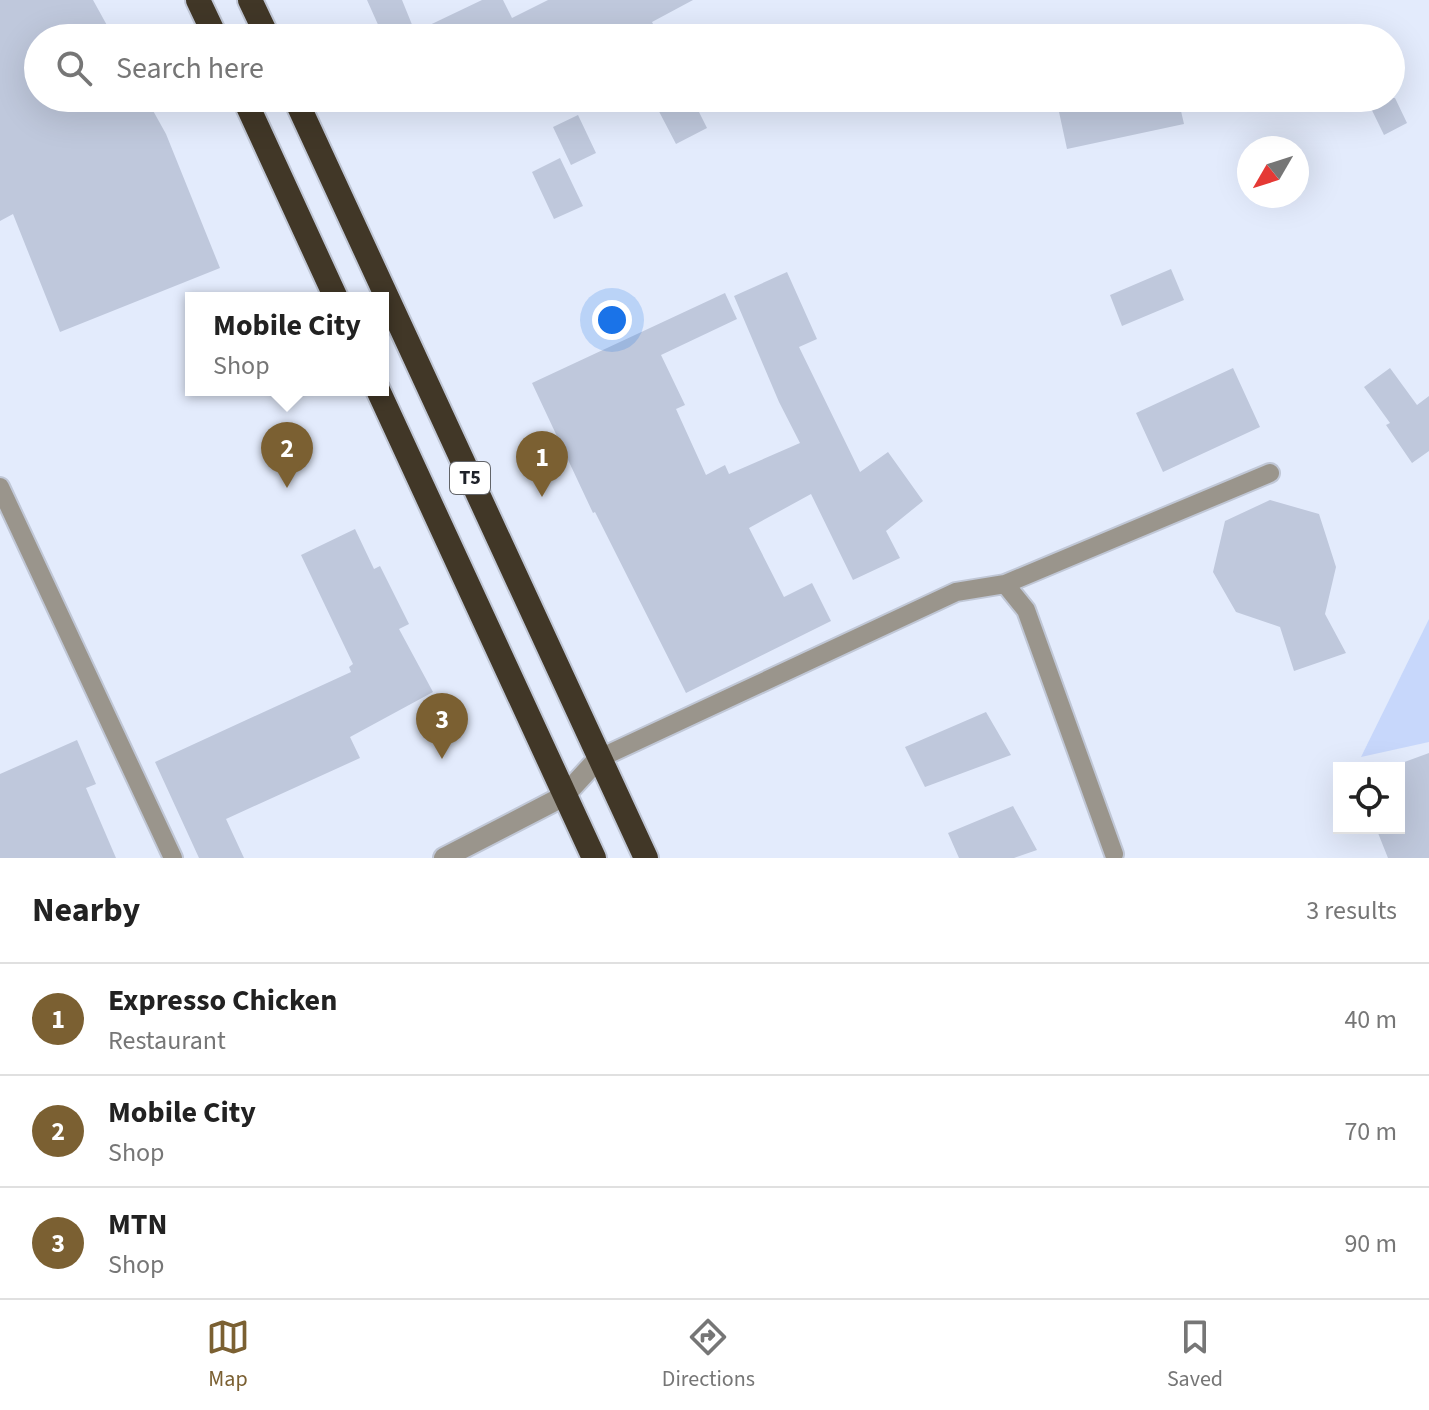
<!DOCTYPE html>
<html lang="en">
<head>
<meta charset="utf-8">
<style>
  body { margin:0; font-family:"Source Sans 3",sans-serif; background:#f2f2f2; color:#222 }
  .controls { position:absolute; right:24px; bottom:24px; display:grid; overflow:hidden; border-radius:0px; box-shadow:0 8px 32px #0002 }
  .controls button { width:72px; height:72px; display:grid; place-items:center; padding:0; border:0; border-bottom:2px solid #e0e0e0; background:#fff; color:#222; font:40px sans-serif }
  .compass { position:absolute; left:1237px; top:136px; width:72px; height:72px; border-radius:50%; background:#fff; box-shadow:0 8px 32px #0002; rotate:231deg }
  .you { position:absolute; left:612px; top:320px; width:28px; height:28px; margin:-20px; border:6px solid #fff; border-radius:50%; background:#1a73e8; box-shadow:0 0 0 12px #1a73e833 }
  .badge { display:grid; place-items:center; width:52px; height:52px; border-radius:50%; background:#7b6032; color:#fff; font-size:26px; font-weight:700 }
  .pin { position:absolute; translate:-50% -66px; filter:drop-shadow(0 2px 4px #0008) }
  .pin::after { content:''; position:absolute; top:42px; width:28px; height:24px; background:inherit; clip-path:polygon(0 0,100% 0,50% 100%) }
  .popup { position:absolute; left:185px; top:292px; width:204px; height:104px; box-sizing:border-box; display:grid; place-content:center; border-radius:0px; background:#fff; filter:drop-shadow(0 2px 6px #0005); font-size:26px; white-space:nowrap; color:#767676 }
  .popup b { font-size:30px; color:#222 }
  .popup::after { content:''; position:absolute; left:50%; top:100%; margin-left:-16px; border:16px solid transparent; border-top-color:#fff }
  .list { margin:0; padding:0; list-style:none }
  h2 { display:flex; justify-content:space-between; align-items:center; height:104px; margin:0; padding:0 32px; font-size:34px }
  h2 small { font-size:26px; font-weight:400; color:#767676 }
  .list li { display:grid; grid-template-columns:52px 1fr auto; gap:24px; align-items:center; box-sizing:border-box; height:112px; padding:0 32px; border-top:2px solid #e0e0e0 }
  .list b { display:block; font-size:30px; white-space:nowrap }
  .list p { margin:0; font-size:26px; white-space:nowrap; color:#767676 }
  .list em { font-size:26px; font-style:normal; color:#767676 }
  .icon { flex:none; width:44px; height:44px; fill:none; stroke:currentColor; stroke-width:2; stroke-linecap:round; stroke-linejoin:round }
  .map { position:relative; flex:none; width:1429px; height:858px; overflow:hidden }
  .search { position:absolute; background:#fff; box-shadow:0 8px 32px #0002; left:24px; right:24px; top:24px; height:88px; display:flex; align-items:center; gap:20px; box-sizing:border-box; padding:0 28px; border-radius:44px; color:#767676; font-size:30px }
  .sheet { height:440px; background:#fff }
  nav { display:flex; justify-content:space-around; align-items:center; box-sizing:border-box; height:112px; border-top:2px solid #e0e0e0; background:#fff; font-size:22px; color:#767676 }
  nav a { display:grid; justify-items:center; gap:4px }
  nav .on { color:#7b6032 }
  .map>svg:first-child { display:block }
  .green { fill:#c7d7fb }
  .building { fill:#bfc8dc }
  .lines { fill:none; stroke-linecap:round; stroke-linejoin:round }
  .lane-casing { stroke:#c0c7d6; stroke-width:22 }
  .street-casing { stroke:#c0c7d6; stroke-width:24 }
  .highway-casing { stroke:#c0c7d6; stroke-width:28 }
  .lane { stroke:#9a958c; stroke-width:18 }
  .street { stroke:#9a958c; stroke-width:20 }
  .highway { stroke:#413727; stroke-width:24 }
  .labels { text-anchor:middle; dominant-baseline:central; stroke-width:6; stroke-linejoin:round; paint-order:stroke }
  .shield { fill:#fff; stroke:#626469; stroke-width:2 }
  .shield-label { font-size:20px; font-weight:bold; fill:#1e2129 }
</style>
</head>
<body>
<div class="map">
<svg width="1429" height="858" viewBox="0 0 1429 858">
  <rect width="100%" height="100%" fill="#e3ebfc"/>
  <path class="green" d="M 1429,619 L 1429,742 L 1361,757 Z"/>
  <path class="building" d="M 0,0 L 93,0 L 114,38 L 38,38 L 38,98 L 146,98 L 166,134 L 220,268 L 60,332 L 13,214 L 0,221 Z
    M 367,0 L 402,0 L 415,32 L 482,0 L 503,0 L 512,18 L 548,0 L 693,0 L 652,22 L 660,38 L 384,38 Z
    M 652,98 L 692,98 L 707,128 L 676,144 Z
    M 1056,98 L 1178,98 L 1184,124 L 1067,149 Z
    M 1366,98 L 1395,98 L 1407,123 L 1384,135 Z
    M 578,115 L 596,153 L 571,165 L 553,127 Z
    M 560,158 L 583,206 L 554,219 L 532,172 Z
    M 1171,269 L 1184,300 L 1122,326 L 1110,295 Z
    M 787,272 L 817,339 L 799,347 L 860,472 L 888,452 L 923,501 L 886,531 L 900,558 L 853,580 L 811,494 L 749,528 L 784,597 L 812,583 L 831,621 L 686,693 L 595,512 L 593,513 L 532,383 L 725,293 L 737,319 L 661,355 L 685,405 L 676,409 L 706,475 L 725,465 L 729,474 L 800,443 L 779,402 L 734,296 Z
    M 1233,368 L 1260,427 L 1163,472 L 1136,413 Z
    M 1390,368 L 1417,405 L 1429,396 L 1429,451 L 1412,463 L 1386,425 L 1390,423 L 1364,387 Z
    M 1270,500 L 1319,514 L 1336,567 L 1325,614 L 1346,653 L 1294,671 L 1280,627 L 1236,612 L 1213,572 L 1225,521 Z
    M 355,529 L 374,569 L 380,566 L 409,624 L 399,629 L 433,692 L 350,737 L 360,758 L 226,819 L 244,858 L 199,858 L 155,762 L 351,672 L 349,667 L 353,664 L 301,555 Z
    M 986,712 L 1011,755 L 925,787 L 905,747 Z
    M 77,740 L 96,784 L 86,788 L 116,858 L 0,858 L 0,774 Z
    M 1429,753 L 1429,858 L 1388,858 L 1376,828 L 1399,828 L 1399,764 Z
    M 1013,806 L 1037,850 L 1014,858 L 959,858 L 948,833 Z"/>
  <g class="lines">
    <defs>
      <path id="lane" d="M 0,487 L 173,858
        M 1005,584 L 1270,473
        M 598,759 L 956,592 L 1005,584 L 1026,610 L 1114,854"/>
      <path id="street" d="M 444,858 L 564,796 L 598,759"/>
      <path id="highway" d="M 198,0 L 216,38
        M 250,0 L 268,38
        M 244,98 L 336,298
        M 295,98 L 646,858
        M 378,390 L 594,858"/>
    </defs>
    <use href="#lane" class="lane-casing"/>
    <use href="#street" class="street-casing"/>
    <use href="#highway" class="highway-casing"/>
    <use href="#lane" class="lane"/>
    <use href="#street" class="street"/>
    <use href="#highway" class="highway"/>
  </g>
  <g class="labels">
    <rect class="shield" x="450" y="462" width="40" height="32" rx="6"/>
    <g class="shield-label">
      <text x="470" y="478">T5</text>
    </g>
  </g>
</svg>
<div class="controls">
<button><svg class="icon" aria-label="locate" viewBox="0 0 24 24"><circle cx="12" cy="12" r="6"/><path d="M12 2v4M12 18v4M2 12h4M18 12h4"/></svg></button>
</div>
<svg class="compass" viewBox="-18 -18 36 36"><path d="M0-13l5 13h-10z" fill="#e53935"/><path d="M0 13l5-13h-10z" fill="#767676"/></svg>
<div class="you"></div>
<div class="pin badge" style="left:542px;top:497px">1</div>
<div class="pin badge" style="left:287px;top:488px">2</div>
<div class="popup"><b>Mobile City</b>Shop</div>
<div class="pin badge" style="left:442px;top:759px">3</div>
<div class="search"><svg class="icon" aria-label="search" viewBox="0 0 24 24"><circle cx="10" cy="10" r="6"/><path d="M15 15l6 6"/></svg>Search here</div>
</div>
<section class="sheet">
<h2>Nearby<small>3 results</small></h2>
<ul class="list">
<li><span class="badge">1</span><div><b>Expresso Chicken</b><p>Restaurant</p></div><em>40 m</em></li>
<li><span class="badge">2</span><div><b>Mobile City</b><p>Shop</p></div><em>70 m</em></li>
<li><span class="badge">3</span><div><b>MTN</b><p>Shop</p></div><em>90 m</em></li>
</ul>
</section>
<nav>
<a class="on"><svg class="icon" aria-label="map" viewBox="0 0 24 24"><path d="M3 6l6-2 6 2 6-2v14l-6 2-6-2-6 2zM9 4v14M15 6v14"/></svg>Map</a>
<a><svg class="icon" aria-label="directions" viewBox="0 0 24 24"><path d="M12 3l9 9-9 9-9-9zM9 14v-3h6M13 9l2 2-2 2"/></svg>Directions</a>
<a><svg class="icon" aria-label="saved" viewBox="0 0 24 24"><path d="M7 4h10v16l-5-4-5 4z"/></svg>Saved</a>
</nav>
</body>
</html>
